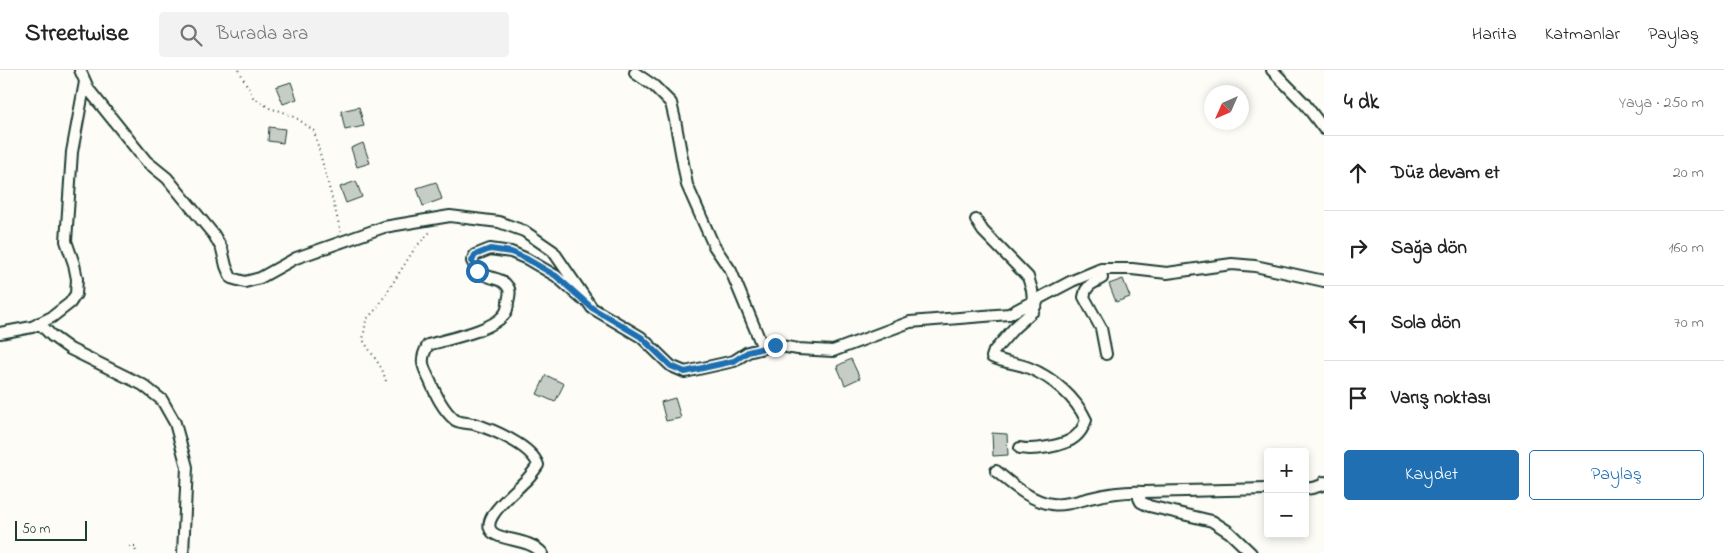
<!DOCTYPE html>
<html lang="tr">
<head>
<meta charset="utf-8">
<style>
  body { margin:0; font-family:"Indie Flower",sans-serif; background:#f2f2f2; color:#222 }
  .controls { position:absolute; right:15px; bottom:15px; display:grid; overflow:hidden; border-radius:5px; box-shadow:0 2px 8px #0003 }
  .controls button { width:45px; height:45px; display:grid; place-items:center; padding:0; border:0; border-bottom:1px solid #e0e0e0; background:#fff; color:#222; font:25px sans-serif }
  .compass { position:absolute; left:1204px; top:15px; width:45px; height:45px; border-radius:50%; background:#fff; box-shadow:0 2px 8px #0003; rotate:225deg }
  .scale { position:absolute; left:15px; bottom:12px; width:72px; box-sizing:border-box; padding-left:5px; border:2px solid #1f3d34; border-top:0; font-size:14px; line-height:18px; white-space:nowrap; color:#1f3d34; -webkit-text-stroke:4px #fdfcf7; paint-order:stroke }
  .stop { position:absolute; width:15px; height:15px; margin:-11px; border:4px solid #1f6fb2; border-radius:50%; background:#fff }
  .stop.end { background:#1f6fb2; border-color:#fff; box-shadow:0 1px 5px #0008 }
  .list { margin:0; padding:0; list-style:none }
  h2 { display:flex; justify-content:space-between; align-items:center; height:65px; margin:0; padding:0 20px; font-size:21px }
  h2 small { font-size:16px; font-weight:400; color:#767676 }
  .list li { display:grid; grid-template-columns:32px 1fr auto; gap:15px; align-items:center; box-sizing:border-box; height:75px; padding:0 20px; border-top:1px solid #e0e0e0 }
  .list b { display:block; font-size:19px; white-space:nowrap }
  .list em { font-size:16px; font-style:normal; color:#767676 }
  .actions { display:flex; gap:10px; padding:15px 20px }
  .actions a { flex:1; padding:11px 0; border:1px solid #1f6fb2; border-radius:5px; text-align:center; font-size:18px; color:#1f6fb2 }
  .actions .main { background:#1f6fb2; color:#fff }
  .icon { flex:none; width:28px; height:28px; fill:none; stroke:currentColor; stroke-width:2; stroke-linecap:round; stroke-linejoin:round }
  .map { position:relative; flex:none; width:1324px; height:483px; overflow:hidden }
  header { display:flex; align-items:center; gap:30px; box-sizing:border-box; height:70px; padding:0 25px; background:#fff; border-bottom:1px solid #e0e0e0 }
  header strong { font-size:24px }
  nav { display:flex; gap:28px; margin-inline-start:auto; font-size:18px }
  .search { width:350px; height:45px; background:#f2f2f2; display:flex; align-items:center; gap:12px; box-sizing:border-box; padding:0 18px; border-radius:5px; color:#767676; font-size:19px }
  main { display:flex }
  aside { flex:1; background:#fff }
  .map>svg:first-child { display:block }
  .building { fill:#c6cdc7; stroke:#1f3d34 }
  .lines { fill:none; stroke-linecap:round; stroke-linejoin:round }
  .minor-casing { stroke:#1f3d34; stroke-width:14 }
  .path { stroke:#1f3d34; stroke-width:2; stroke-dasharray:1 4; stroke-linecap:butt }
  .minor { stroke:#fdfcf7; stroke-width:10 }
  .route { stroke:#1f6fb2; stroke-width:6 }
</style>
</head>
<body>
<header>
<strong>Streetwise</strong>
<div class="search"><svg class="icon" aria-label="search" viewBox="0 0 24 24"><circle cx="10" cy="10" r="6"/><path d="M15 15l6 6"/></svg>Burada ara</div>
<nav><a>Harita</a><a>Katmanlar</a><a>Paylaş</a></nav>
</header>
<main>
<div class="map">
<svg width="1324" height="483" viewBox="0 0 1324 483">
  <rect width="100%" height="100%" fill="#fdfcf7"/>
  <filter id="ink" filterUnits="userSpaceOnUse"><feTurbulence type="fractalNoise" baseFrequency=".02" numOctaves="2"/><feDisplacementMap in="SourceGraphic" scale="10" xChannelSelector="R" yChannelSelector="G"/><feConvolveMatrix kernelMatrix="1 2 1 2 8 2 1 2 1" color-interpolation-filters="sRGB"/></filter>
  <g filter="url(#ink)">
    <path class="building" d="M 291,12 L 297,29 L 283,34 L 276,17 Z
      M 359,37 L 364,56 L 345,60 L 341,41 Z
      M 269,57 L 285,59 L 283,73 L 268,71 Z
      M 363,73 L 370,93 L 357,97 L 351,78 Z
      M 356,111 L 362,127 L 346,133 L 340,117 Z
      M 436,112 L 442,129 L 423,136 L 417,118 Z
      M 1123,209 L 1130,227 L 1116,232 L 1109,214 Z
      M 851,289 L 860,308 L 845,315 L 837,296 Z
      M 546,305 L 564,314 L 555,332 L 537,324 Z
      M 675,328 L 681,348 L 666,351 L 661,332 Z
      M 992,363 L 1007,364 L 1008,385 L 993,386 Z"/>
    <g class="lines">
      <defs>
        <path id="minor" d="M 80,0 L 89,20 L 146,91 L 167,108 L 214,165 L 222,179 L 226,196 L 231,208 L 245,212 L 260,208 L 296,188 L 384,157 L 450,146 L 499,152 L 524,161 L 553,181 L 592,238 L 641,267 L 671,296 L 685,302 L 734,291 L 748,282 L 775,275 L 798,279 L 833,281 L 910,252 L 1009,244 L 1072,211 L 1101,199 L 1132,199 L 1167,203 L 1232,194 L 1255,196 L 1324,211
          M 1272,0 L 1305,34 L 1324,59
          M 635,3 L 654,16 L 671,33 L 675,50 L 687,115 L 714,176 L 731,201 L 763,278
          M 976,150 L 983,161 L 1028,207 L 1032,220 L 1033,231
          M 1101,199 L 1102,208 L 1090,215 L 1086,220 L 1084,227 L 1101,258 L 1106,284
          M 39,253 L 52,266 L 70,279 L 143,315 L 162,330 L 175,353 L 187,397 L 183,483
          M 0,263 L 32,257 L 52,247 L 70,233 L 76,224 L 77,209 L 74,194 L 66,171 L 72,82 L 85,12
          M 1020,378 C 1033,381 1065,376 1075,367 C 1080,363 1084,356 1086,350 C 1076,328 1052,307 1029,298 C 1017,293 1004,293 992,287 L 994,281 L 1014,258 L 1033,241 L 1039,228
          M 996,401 C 1012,414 1030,431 1052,434 C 1064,436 1078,431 1090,428 C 1107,424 1125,421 1143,422
          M 1305,419 L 1312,418 L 1323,415 L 1324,412
          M 542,483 C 531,471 513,471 499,466 C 470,456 515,422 523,413 C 529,408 534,401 538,395 C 532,376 492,359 474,354 C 468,353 460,353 455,350 C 443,340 436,325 430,311 C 423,296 419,291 428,275 C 447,269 490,261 503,246 C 507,242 508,237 508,232 C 509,227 511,221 508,217 C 499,203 483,214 472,191 L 475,185 L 490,179 L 511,182 L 527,189 L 556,206 L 582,229
          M 1251,483 L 1229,462 L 1212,451 L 1149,436 L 1141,432 L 1139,428 L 1143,422 L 1268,419"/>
      </defs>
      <use href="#minor" class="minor-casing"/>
      <path class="path" d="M 239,0 L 253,27 L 271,39 L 281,41 L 298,49 L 314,61 L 341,162
        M 386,311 L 382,299 L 363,270 L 366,250 L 377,238 L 415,178 L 432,160
        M 129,476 L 135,476 L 136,483"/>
      <use href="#minor" class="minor"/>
    </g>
  </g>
  <g class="lines" filter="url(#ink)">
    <path class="route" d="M 477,201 L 472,191 L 475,185 L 490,179 L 511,182 L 527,189 L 556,206 L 592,238 L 641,267 L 671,296 L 685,302 L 734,291 L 748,282 L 775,275"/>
  </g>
</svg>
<div class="controls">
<button>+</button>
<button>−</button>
</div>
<svg class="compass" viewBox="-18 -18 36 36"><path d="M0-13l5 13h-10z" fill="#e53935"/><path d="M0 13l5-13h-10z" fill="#767676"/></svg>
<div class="scale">50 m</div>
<div class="stop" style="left:477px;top:201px"></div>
<div class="stop end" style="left:775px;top:275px"></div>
</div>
<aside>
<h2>4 dk<small>Yaya · 250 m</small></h2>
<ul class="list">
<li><svg class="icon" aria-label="ahead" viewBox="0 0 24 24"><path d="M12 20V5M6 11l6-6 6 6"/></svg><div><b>Düz devam et</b></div><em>20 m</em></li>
<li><svg class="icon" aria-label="right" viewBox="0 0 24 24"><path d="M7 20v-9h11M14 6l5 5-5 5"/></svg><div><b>Sağa dön</b></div><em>160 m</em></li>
<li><svg class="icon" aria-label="left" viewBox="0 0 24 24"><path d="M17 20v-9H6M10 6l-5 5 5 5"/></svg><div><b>Sola dön</b></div><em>70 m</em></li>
<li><svg class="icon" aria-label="arrive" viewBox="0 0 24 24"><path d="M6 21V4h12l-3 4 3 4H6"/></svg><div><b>Varış noktası</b></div></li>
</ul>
<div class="actions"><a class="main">Kaydet</a><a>Paylaş</a></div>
</aside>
</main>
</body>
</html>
